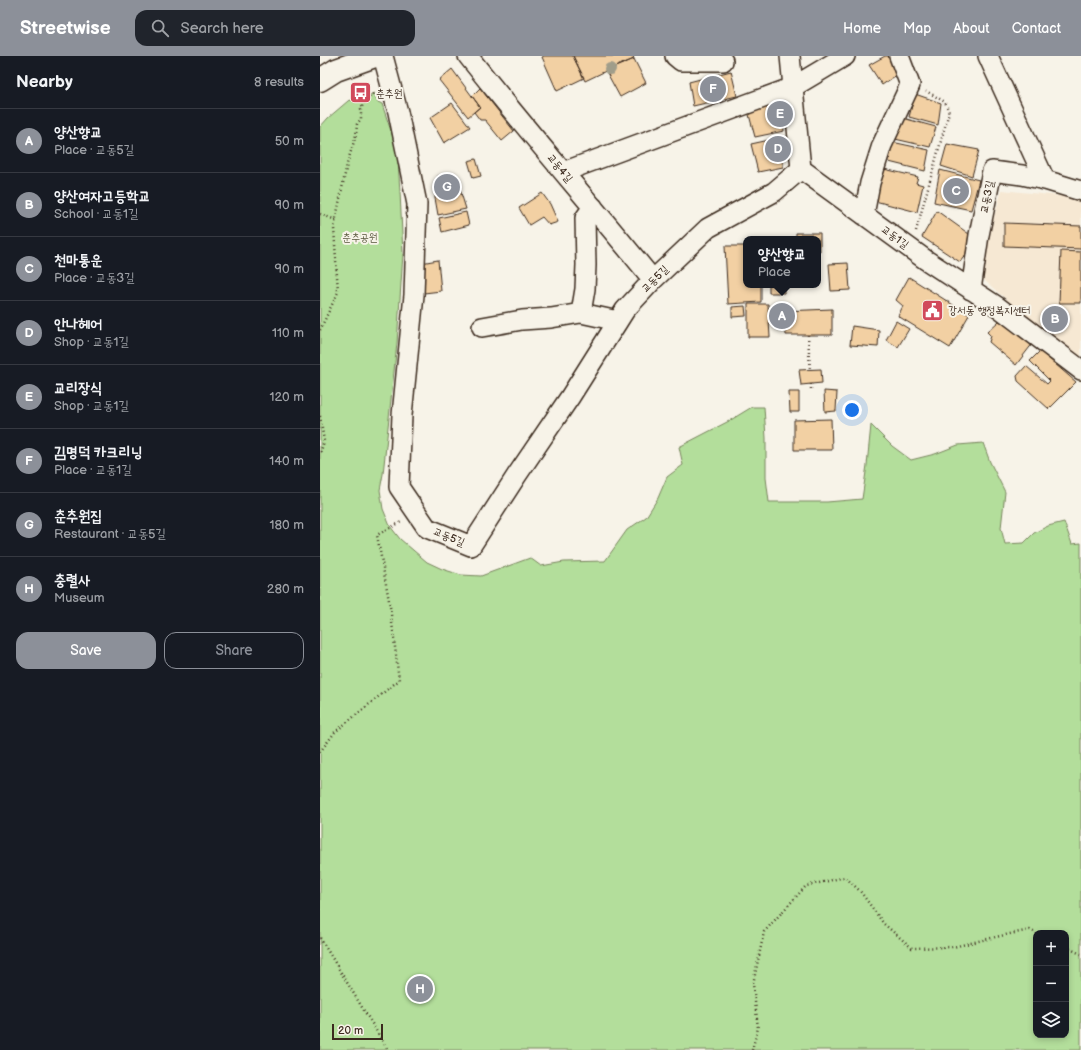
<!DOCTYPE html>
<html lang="en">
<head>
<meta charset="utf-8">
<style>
  body { margin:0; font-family:"Balsamiq Sans","Poor Story",sans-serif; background:#20242c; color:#f1f3f6 }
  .controls { position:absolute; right:12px; bottom:12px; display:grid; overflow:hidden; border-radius:8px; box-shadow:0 2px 6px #0003 }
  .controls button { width:36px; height:36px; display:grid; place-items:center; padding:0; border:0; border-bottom:1px solid #363941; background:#171b24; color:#f1f3f6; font:20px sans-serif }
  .scale { position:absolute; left:12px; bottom:10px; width:51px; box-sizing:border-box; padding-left:4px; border:2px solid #3b2a1e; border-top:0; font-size:11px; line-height:14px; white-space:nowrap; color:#3b2a1e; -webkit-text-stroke:3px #f7f3e8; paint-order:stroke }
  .you { position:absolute; left:532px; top:354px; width:14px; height:14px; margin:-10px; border:3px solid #fff; border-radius:50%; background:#1a73e8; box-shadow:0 0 0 6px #1a73e833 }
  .badge { display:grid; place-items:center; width:26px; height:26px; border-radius:50%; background:#8c9099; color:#fff; font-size:13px; font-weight:700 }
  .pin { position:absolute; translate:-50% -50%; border:2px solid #fff; box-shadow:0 1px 4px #0006 }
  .popup { position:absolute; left:423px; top:180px; width:78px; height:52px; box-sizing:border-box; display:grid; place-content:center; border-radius:8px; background:#171b24; filter:drop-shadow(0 1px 3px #0005); font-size:13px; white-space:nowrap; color:#9ea1a6 }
  .popup b { font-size:15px; color:#f1f3f6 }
  .popup::after { content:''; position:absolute; left:50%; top:100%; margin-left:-8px; border:8px solid transparent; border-top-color:#171b24 }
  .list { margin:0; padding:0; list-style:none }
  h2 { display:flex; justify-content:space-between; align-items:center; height:52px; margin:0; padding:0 16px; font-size:17px }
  h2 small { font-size:13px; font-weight:400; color:#9ea1a6 }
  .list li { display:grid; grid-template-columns:26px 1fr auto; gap:12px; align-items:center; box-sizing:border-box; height:64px; padding:0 16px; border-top:1px solid #363941 }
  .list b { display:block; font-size:15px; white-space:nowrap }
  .list p { margin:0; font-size:13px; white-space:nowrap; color:#9ea1a6 }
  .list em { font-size:13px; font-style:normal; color:#9ea1a6 }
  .actions { display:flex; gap:8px; padding:12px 16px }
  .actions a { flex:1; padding:9px 0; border:1px solid #8c9099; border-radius:12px; text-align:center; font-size:14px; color:#8c9099 }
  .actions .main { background:#8c9099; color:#fff }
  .icon { flex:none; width:22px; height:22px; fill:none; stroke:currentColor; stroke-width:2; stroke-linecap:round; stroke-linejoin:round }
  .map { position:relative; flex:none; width:761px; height:994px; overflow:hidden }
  header { display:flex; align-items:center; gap:24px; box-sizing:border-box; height:56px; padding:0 20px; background:#8c9099; color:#fff }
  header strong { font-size:19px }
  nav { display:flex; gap:22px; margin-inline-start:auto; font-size:14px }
  .search { width:280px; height:36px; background:#20242c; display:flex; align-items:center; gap:10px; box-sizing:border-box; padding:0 14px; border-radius:12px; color:#9ea1a6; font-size:15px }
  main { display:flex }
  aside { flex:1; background:#171b24 }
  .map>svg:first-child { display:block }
  .built { fill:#f6e8d3 }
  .green { fill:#b3de9b; stroke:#77845c; fill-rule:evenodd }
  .building { fill:#f2d0a3; stroke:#3b2a1e }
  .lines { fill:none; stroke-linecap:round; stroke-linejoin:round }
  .minor-casing { stroke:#3b2a1e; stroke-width:22 }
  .major-casing { stroke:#3b2a1e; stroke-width:25 }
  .path { stroke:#3b2a1e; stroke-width:2.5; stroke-dasharray:1 3; stroke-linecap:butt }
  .minor { stroke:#f7f3e8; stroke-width:19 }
  .major { stroke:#f7f3e8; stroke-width:22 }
  .tree { fill:#a09d8a }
  .labels { text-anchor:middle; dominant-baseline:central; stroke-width:4; stroke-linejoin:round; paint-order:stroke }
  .poi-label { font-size:11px; fill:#3b2a1e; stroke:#f7f3e8; text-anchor:start }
  .street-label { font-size:11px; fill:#3b2a1e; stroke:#f7f3e8 }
  .park-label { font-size:11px; fill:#59573d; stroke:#f7f3e8 }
</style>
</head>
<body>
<header>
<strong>Streetwise</strong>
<div class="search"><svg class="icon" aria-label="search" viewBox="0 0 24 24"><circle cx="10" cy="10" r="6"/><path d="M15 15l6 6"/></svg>Search here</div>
<nav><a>Home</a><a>Map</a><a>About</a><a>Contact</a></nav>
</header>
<main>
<aside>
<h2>Nearby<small>8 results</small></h2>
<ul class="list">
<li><span class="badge">A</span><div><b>양산향교</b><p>Place · 교동5길</p></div><em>50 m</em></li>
<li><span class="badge">B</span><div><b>양산여자고등학교</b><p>School · 교동1길</p></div><em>90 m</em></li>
<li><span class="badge">C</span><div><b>천마통운</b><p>Place · 교동3길</p></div><em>90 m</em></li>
<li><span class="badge">D</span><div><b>안나헤어</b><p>Shop · 교동1길</p></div><em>110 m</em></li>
<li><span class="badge">E</span><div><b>교리장식</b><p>Shop · 교동1길</p></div><em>120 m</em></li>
<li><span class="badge">F</span><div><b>김명덕 카크리닝</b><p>Place · 교동1길</p></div><em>140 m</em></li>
<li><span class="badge">G</span><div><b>춘추원집</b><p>Restaurant · 교동5길</p></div><em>180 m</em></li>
<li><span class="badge">H</span><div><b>충렬사</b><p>Museum</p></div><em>280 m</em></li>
</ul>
<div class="actions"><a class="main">Save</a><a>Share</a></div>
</aside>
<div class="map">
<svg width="761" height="994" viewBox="0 0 761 994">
  <rect width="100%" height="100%" fill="#f7f3e8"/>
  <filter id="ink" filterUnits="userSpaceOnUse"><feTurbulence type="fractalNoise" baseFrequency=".025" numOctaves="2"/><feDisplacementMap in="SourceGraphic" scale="8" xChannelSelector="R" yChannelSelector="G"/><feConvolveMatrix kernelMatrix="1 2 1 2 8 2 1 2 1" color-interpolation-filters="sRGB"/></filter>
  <g filter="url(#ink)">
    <path class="built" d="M 682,134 L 761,142 L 761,308 L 657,218 Z"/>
    <path class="green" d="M 54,37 L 58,46 L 62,48 L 73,81 L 78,104 L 80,136 L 83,198 L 77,287 L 63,418 L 60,434 L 63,453 L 70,470 L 80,483 L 107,506 L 122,513 L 141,519 L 161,520 L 210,502 L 221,510 L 244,506 L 285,505 L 307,474 L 326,461 L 338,442 L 347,421 L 363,409 L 359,391 L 409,365 L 432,351 L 444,351 L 446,382 L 446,422 L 449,446 L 507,446 L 542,443 L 547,409 L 551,369 L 572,390 L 591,404 L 615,398 L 638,389 L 663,387 L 670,406 L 685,436 L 681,472 L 685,488 L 704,487 L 714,477 L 728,470 L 744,466 L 752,488 L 761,487 L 761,994 L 0,994 L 0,71 L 8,62 L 28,45 L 39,42 L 45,41 ZM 716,877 L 746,877 L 746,979 L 716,979 Z"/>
    <path class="building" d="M 224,0 L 253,0 L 264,22 L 237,35 L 222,1 Z
      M 253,0 L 313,0 L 314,3 L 290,13 L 265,25 Z
      M 565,0 L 569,0 L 578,18 L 562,29 L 549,9 Z
      M 314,3 L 326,27 L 300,41 L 286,15 Z
      M 132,13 L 160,51 L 148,61 L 119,24 Z
      M 411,15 L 417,40 L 373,50 L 369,26 Z
      M 160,32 L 194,75 L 182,85 L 165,64 L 160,64 L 154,56 L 160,51 L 152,40 Z
      M 595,38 L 621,47 L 618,69 L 589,61 Z
      M 462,44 L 464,75 L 435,81 L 428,55 Z
      M 132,47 L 150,71 L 124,87 L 110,62 Z
      M 579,61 L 616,71 L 610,91 L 575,83 Z
      M 463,81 L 463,111 L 438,116 L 431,88 Z
      M 572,86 L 609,94 L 605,115 L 569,106 Z
      M 627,88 L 659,94 L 652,120 L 621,110 Z
      M 156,103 L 161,120 L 153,122 L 148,105 Z
      M 564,113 L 598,121 L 596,127 L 603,129 L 597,156 L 555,145 Z
      M 620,114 L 659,124 L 651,154 L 614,146 Z
      M 135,118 L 146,153 L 118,159 L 115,142 L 118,120 Z
      M 222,137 L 230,148 L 238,166 L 229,169 L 222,161 L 209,169 L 199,152 Z
      M 617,155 L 649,178 L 646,198 L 640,206 L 602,181 Z
      M 146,156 L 149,169 L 122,176 L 119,162 Z
      M 684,167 L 761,170 L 761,193 L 684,190 Z
      M 476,177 L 500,177 L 500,195 L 498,195 L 498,183 L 476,183 Z
      M 405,190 L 426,190 L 426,229 L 441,229 L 441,246 L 408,248 Z
      M 741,195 L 761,196 L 761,247 L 739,247 Z
      M 118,204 L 121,235 L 104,237 L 101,207 Z
      M 528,207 L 530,234 L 511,235 L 509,208 Z
      M 589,221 L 649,259 L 630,292 L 578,260 L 583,250 L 576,244 Z
      M 449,229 L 464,229 L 464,237 L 449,237 Z
      M 428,248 L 448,248 L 450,281 L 428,281 Z
      M 425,250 L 426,260 L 412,261 L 412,251 Z
      M 512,253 L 512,279 L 466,279 L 464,255 Z
      M 576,265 L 589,273 L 578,291 L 566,284 Z
      M 679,265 L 685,266 L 713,287 L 696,309 L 669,286 L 671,280 L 667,276 Z
      M 532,270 L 559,274 L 558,291 L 530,289 Z
      M 720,295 L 756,326 L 729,353 L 698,325 L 697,320 L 706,310 L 727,328 L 730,325 L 710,305 Z
      M 501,313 L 502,327 L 481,329 L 479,314 Z
      M 504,335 L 517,336 L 516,355 L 505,356 Z
      M 469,336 L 479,336 L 479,356 L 470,356 Z
      M 511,363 L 512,394 L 474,394 L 474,364 Z"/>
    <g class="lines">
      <defs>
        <path id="minor" d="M 63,0 L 78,56 L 97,148 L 94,239 L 82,359 L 79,431 L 107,472 L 151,490 L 197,419 L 250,341 L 305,254 L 333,224 L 388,172 L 454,136 L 481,113
          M 148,0 C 208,76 272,149 333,224
          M 355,0 L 361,5 L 403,5
          M 470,0 L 481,113 L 606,204 L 678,251 L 761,314
          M 668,0 L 725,124
          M 243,116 L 473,31 L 525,0
          M 544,159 L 550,127 L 562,89 L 590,29 L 579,0
          M 651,234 L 659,179 L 672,115 L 702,119 L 725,124 L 761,135
          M 261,257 L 265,233 L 266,209 L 265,162 L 273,151
          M 162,271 L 202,264 L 231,262 L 261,257 L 298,265"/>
        <path id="major" d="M 0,24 L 16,14 L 55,0"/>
      </defs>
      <use href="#minor" class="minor-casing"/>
      <use href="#major" class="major-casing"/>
      <path class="path" d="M 0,158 L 16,164
        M 596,175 L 629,56 L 625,46 L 606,35
        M 0,274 L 18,236 L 14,172 L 27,108 L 36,79 L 37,68 L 41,63 L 41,53 L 43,48 L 54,37
        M 488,279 L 490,314
        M 491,328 L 491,335
        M 0,360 L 4,385 L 0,398
        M 0,696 L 15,676 L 79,624 L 70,550 L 57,479 L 83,465
        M 0,882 L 68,994
        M 746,891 L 761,898
        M 432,994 L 438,972 L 433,928 L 444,876 L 486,830 L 525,821 L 540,835 L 564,868 L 592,892 L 633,891 L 680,880 L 710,874 L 716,877"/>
      <use href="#minor" class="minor"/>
      <use href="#major" class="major"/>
    </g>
    <circle class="tree" cx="290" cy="13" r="6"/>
  </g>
  <defs>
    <symbol id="bus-square" viewBox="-11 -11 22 22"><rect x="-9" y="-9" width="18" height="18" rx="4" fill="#d1495b" stroke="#f7f3e8"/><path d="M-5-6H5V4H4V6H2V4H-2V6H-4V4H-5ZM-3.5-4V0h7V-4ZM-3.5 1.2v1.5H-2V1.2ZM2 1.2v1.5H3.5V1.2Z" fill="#fff"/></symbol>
    <symbol id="civic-square" viewBox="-11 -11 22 22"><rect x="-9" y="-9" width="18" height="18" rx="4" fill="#d1495b" stroke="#f7f3e8"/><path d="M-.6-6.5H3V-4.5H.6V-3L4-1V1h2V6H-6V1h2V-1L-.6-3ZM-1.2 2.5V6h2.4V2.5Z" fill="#fff"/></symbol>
  </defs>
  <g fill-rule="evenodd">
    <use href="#bus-square" x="28" y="24" width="25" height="25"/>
    <use href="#civic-square" x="600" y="242" width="25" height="25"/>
  </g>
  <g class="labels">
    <g class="poi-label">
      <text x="56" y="37">춘추원</text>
      <text x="628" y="254">강서동 행정복지센터</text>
    </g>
    <g class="street-label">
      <text transform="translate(240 112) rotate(50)">교동4길</text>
      <text transform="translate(667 141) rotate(-79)">교동3길</text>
      <text transform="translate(575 181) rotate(36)">교동1길</text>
      <text transform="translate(335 223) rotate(-45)">교동5길</text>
      <text transform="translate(129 481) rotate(22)">교동5길</text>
    </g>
    <g class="park-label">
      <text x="40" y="181">춘추공원</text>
    </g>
  </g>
</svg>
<div class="controls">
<button>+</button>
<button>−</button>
<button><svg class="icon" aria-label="layers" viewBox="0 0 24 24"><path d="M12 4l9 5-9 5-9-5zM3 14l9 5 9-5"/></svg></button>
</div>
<div class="scale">20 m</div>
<div class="you"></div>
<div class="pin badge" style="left:462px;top:260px">A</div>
<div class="popup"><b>양산향교</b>Place</div>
<div class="pin badge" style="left:735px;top:263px">B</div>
<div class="pin badge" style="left:636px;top:135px">C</div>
<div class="pin badge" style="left:458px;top:93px">D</div>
<div class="pin badge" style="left:460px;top:58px">E</div>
<div class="pin badge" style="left:393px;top:33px">F</div>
<div class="pin badge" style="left:127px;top:131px">G</div>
<div class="pin badge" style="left:100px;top:933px">H</div>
</div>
</main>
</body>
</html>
